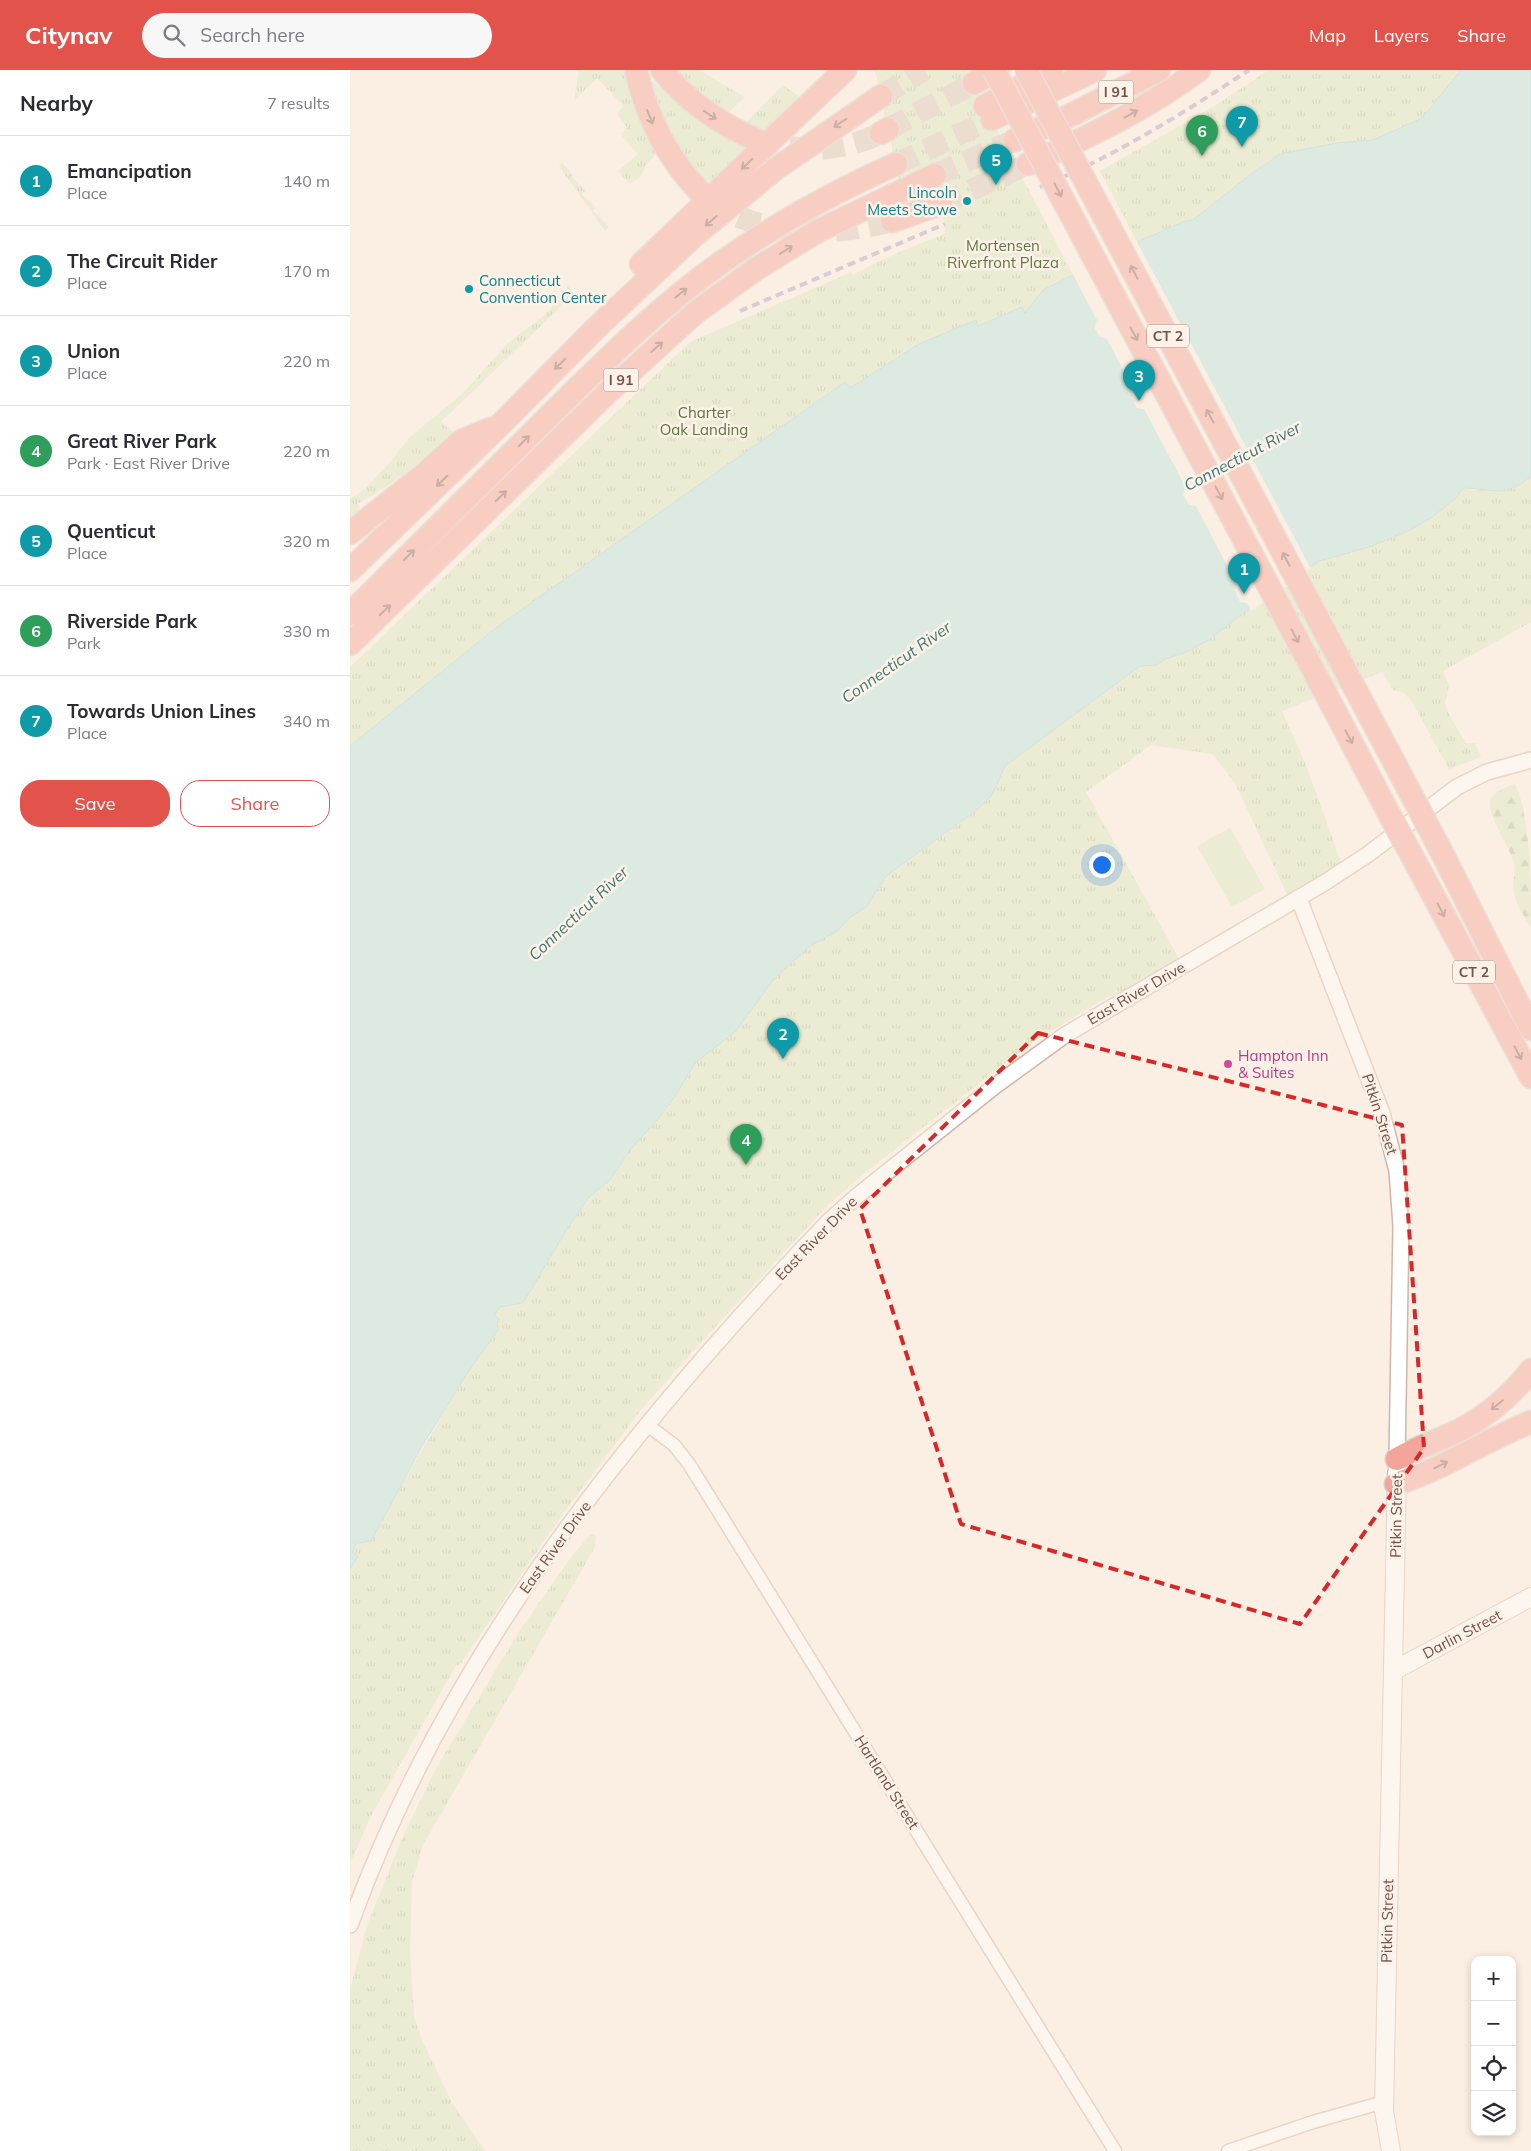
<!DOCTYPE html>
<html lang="en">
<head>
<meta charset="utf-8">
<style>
  body { margin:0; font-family:Mulish,sans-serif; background:#f7f7f7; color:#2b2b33 }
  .controls { position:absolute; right:15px; bottom:15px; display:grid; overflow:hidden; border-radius:10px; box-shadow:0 2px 8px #0003 }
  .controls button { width:45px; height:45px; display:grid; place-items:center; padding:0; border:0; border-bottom:1px solid #e1e1e2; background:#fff; color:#2b2b33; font:25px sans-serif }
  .you { position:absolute; left:751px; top:794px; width:18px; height:18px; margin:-12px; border:4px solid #fff; border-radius:50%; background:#1a73e8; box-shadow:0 0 0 8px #1a73e833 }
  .badge { display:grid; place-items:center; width:32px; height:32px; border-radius:50%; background:#e2544b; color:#fff; font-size:16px; font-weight:700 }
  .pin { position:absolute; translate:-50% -41px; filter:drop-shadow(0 1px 2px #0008) }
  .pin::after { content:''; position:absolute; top:26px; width:18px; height:15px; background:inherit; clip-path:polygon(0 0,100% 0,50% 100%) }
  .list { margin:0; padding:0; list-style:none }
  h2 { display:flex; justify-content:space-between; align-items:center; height:65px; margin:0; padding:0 20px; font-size:21px }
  h2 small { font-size:16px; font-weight:400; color:#7c7c81 }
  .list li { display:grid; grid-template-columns:32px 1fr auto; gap:15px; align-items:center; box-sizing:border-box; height:90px; padding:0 20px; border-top:1px solid #e1e1e2 }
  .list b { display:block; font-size:19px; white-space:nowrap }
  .list p { margin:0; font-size:16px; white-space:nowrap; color:#7c7c81 }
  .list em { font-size:16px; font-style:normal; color:#7c7c81 }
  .actions { display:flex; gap:10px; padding:15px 20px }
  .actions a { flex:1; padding:11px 0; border:1px solid #e2544b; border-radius:20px; text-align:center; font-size:18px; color:#e2544b }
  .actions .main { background:#e2544b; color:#fff }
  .icon { flex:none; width:28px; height:28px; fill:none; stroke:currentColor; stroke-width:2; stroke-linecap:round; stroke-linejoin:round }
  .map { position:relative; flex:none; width:1181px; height:2081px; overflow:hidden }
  header { display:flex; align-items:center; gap:30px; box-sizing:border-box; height:70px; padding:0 25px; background:#e2544b; color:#fff }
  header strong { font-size:24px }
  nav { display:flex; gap:28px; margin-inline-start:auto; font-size:18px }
  .search { width:350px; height:45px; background:#f7f7f7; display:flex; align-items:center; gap:12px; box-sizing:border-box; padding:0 18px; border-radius:28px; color:#7c7c81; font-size:19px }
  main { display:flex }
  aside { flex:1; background:#fff }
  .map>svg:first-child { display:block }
  .grass { fill:url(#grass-tufts) }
  .forest { fill:url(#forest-firs) }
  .pitch { fill:#d7e8c2 }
  .water { fill:#b8e4e3; stroke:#9ed5d5 }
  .pier { fill:#fbeee2 }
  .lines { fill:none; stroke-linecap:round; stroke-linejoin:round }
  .motorway-tunnel { stroke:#d9c7bc; stroke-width:22; stroke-dasharray:22 11; stroke-linecap:butt }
  .minor-casing { stroke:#ceb6ac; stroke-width:15 }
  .tertiary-casing { stroke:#ceb6ac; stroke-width:18 }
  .secondary-casing { stroke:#d1b5aa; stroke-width:20 }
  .motorway-casing { stroke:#d8cfcc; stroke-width:25 }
  .minor { stroke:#fff; stroke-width:12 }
  .tertiary { stroke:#fff; stroke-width:15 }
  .secondary { stroke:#fff; stroke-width:18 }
  .motorway { stroke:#f4a49b; stroke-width:22 }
  .rail { stroke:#afa2c4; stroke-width:4; stroke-dasharray:8 5; stroke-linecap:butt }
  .motorway-bridge-casing { stroke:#d8cfcc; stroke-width:25; stroke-linecap:butt }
  .motorway-bridge { stroke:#f4a49b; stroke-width:22 }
  .oneway { stroke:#8c625a }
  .marked { fill:none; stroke:#d62828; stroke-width:4; stroke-dasharray:10 6; stroke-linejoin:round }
  .culture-dot { fill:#0f9aa8; stroke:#fef2e8; stroke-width:2 }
  .hotel-dot { fill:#d1479c; stroke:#fef2e8; stroke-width:2 }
  .labels { text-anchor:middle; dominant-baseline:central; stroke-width:5; stroke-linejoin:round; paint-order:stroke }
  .shield { fill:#fef2e8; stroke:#9c8279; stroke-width:1 }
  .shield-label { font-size:14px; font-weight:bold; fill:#72524a }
  .culture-label { font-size:15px; fill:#0d838f; stroke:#fef2e8; text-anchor:end }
  .park-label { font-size:15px; fill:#5b7842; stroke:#fef2e8 }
  .street-label { font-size:15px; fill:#72524a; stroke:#fef2e8 }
  .hotel-label { font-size:15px; fill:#b23c85; stroke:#fef2e8; text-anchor:start }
  .water-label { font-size:16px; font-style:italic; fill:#3e7778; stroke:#fef2e8 }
</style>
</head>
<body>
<header>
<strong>Citynav</strong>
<div class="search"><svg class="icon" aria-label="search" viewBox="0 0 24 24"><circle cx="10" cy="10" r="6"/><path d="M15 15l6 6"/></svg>Search here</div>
<nav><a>Map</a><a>Layers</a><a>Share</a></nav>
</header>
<main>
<aside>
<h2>Nearby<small>7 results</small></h2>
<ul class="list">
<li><span class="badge" style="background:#0f9aa8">1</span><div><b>Emancipation</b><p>Place</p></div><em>140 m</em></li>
<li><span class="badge" style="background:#0f9aa8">2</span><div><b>The Circuit Rider</b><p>Place</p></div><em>170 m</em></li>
<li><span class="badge" style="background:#0f9aa8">3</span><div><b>Union</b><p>Place</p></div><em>220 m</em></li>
<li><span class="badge" style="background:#2e9e5b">4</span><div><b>Great River Park</b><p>Park · East River Drive</p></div><em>220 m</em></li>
<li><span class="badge" style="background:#0f9aa8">5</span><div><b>Quenticut</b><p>Place</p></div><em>320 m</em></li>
<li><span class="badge" style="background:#2e9e5b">6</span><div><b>Riverside Park</b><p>Park</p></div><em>330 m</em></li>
<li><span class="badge" style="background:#0f9aa8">7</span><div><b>Towards Union Lines</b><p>Place</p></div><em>340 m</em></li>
</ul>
<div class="actions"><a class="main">Save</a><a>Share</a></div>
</aside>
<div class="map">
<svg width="1181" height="2081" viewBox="0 0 1181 2081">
  <defs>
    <pattern id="grass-tufts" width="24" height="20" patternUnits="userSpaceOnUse" patternTransform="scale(1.25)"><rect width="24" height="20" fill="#d7e8c2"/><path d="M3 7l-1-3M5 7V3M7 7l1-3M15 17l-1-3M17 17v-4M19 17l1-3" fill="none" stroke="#b3bfa0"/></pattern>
    <pattern id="forest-firs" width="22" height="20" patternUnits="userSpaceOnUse" patternTransform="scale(1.25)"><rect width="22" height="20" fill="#d7e8c2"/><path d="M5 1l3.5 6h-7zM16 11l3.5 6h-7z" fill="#b3bfa0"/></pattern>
  </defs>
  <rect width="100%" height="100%" fill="#fbeee2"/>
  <path class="grass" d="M 229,0 L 278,0 C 285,32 291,55 307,84 L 298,92 L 291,106 L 280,114 L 268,101 L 288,84 L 272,66 L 271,64 L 277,57 L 268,46 L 268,42 L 274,36 L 247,8 L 224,31 Z
    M 320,0 L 349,0 L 395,27 L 374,47 Z
    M 525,0 L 616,0 L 723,205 L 693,220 L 675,243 L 672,237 L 627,256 L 626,250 L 569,274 L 500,318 L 495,312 L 147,557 L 0,676 L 0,597 L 340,272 L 502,202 L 502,205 L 536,188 L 596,163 L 583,96 L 549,110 Z
    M 919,0 L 1111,0 L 1072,48 L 1023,70 L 987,73 L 930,84 L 901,104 L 843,150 L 833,152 L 787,172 L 750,101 L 863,37 Z
    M 303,11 L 347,51 L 370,65 L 400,77 L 356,120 L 322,77 L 300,13 Z
    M 433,15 L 451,28 L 413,65 L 392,56 Z
    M 212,93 L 223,105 L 222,107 L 235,121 L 232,124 L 246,137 L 243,141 L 259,157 L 255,161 L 209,96 Z
    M 218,216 L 224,224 L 91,352 L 103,362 C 73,390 43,415 7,434 L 11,440 L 0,448 L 0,429 L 12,421 L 37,396 L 60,367 L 112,324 L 158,273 L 196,244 Z
    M 1181,406 L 1181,552 L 1093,601 L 1099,616 L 1095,633 L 1098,643 L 1116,673 L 1125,673 L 1131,687 L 1099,699 L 1062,632 L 1054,623 L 1043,620 L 1032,602 L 932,641 L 956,695 L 992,795 L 940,831 L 885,713 L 862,684 L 801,675 L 736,722 L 831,892 L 762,931 L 759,926 L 681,973 L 516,1102 L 478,1135 L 353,1270 L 291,1340 L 214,1442 L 111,1593 L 105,1597 L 21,1746 L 0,1793 L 0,1499 L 8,1486 L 2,1482 L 46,1424 L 116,1305 L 148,1260 L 144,1245 L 150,1237 L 173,1233 L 217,1159 L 239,1127 L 260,1110 L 280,1080 L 309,1048 L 326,1025 L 345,993 L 386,961 L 423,910 L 460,876 L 487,861 L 499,848 L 516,837 L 536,806 L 610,753 L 642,725 L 655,696 L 790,596 L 807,595 L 815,589 L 834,583 L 859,570 L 888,547 L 969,491 L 1019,477 L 1060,460 L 1081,448 L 1107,427 L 1109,423 L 1114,418 L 1122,420 L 1164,419 Z
    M 241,1464 L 246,1466 L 245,1477 L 73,1775 L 62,1812 L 60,1881 L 64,1947 L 73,1972 L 102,2033 L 135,2081 L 0,2081 L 0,1919 L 18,1853 L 51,1771 L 85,1700 L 170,1560 L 222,1486 Z"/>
  <path class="forest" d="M 1165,714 C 1181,747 1181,818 1181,858 C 1175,847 1166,835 1164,823 C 1161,808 1169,802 1161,785 C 1156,773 1137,741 1140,731 C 1142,723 1157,716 1165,714 Z"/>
  <path class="pitch" d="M 880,758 L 915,819 L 882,837 L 847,776 Z"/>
  <path class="water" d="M 1111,0 L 1181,0 L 1181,406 C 1155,429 1144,419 1114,418 L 1109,423 L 1107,427 L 1081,448 L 1060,460 L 1019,477 L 969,491 L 888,547 L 859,570 L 834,583 L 815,589 L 807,595 L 790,596 L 655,696 L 642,725 L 628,739 L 536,806 L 516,837 L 499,848 L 487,861 L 460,876 L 423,910 L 386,961 L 345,993 L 326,1025 L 309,1048 L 280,1080 L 260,1110 L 239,1127 L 217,1159 L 173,1233 L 150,1237 L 144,1245 L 149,1249 L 147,1254 L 148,1260 L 116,1305 L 71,1378 L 21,1471 L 7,1473 L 2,1482 L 8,1486 L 0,1499 L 0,676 L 147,557 L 495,312 L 500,318 L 569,274 L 626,250 L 628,256 L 672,237 L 675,243 L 693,220 L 723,205 L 726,211 L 787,172 L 833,152 L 843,150 L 901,104 L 930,84 L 987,73 L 1023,70 L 1072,48 Z"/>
  <path class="pier" d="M 786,170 L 961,499 L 901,541 L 897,533 L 890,532 L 885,521 L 887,515 L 846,436 L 839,435 L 833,424 L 836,418 L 794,339 L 787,338 L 782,327 L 784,321 L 757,269 L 750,267 L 744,257 L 747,250 L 722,203 L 724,203 L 727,207 Z"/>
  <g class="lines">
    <path class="motorway-tunnel" d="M 531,26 L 574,0
      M 538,59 L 624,13
      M 407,70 C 449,82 492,83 531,63
      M 546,94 L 642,49
      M 585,105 L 665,70
      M 360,131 C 414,168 481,167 542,151
      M 591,134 L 678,94"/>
    <defs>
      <path id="minor" d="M 296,1354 L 324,1375 L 339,1394 L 765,2081
        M 878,2081 L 963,2052 L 1034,2032"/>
      <path id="tertiary" d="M 949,829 L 1032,1043 L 1047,1101 L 1051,1156 L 1047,1389
        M 0,1855 C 97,1585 283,1355 480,1150 L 507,1126 L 645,1016 L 715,965 L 974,813 L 1017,785 L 1107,717 L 1137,702 L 1181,690"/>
      <path id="secondary" d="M 1043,1601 L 1181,1527
        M 1041,2081 L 1034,2041 L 1047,1402"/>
      <path id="motorway" d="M 286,0 C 297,48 317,89 352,124
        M 312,0 C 338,32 369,54 407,70
        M 624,13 L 648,0
        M 635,36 L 702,0
        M 642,49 L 745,0
        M 531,63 L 538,59
        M 665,70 L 723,44 L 809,0
        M 678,94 C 738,67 797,39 849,0
        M 542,151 L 591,134
        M 291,194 L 495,0
        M 0,463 L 77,402 L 111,371 L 140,359
        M 0,500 L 152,353 L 245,259 L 345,165 L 424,100 L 531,26
        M 959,532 L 1061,724
        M 0,544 C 63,481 126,418 190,355 C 248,298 305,239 372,192 C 427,153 484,122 546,94
        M 0,574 L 257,323 L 345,243 L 406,199 L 468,161 L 585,105
        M 976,624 L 1038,742
        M 1090,779 L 1181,959
        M 1068,797 L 1181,1007
        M 1047,1389 C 1068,1377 1089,1370 1110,1360 C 1138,1345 1162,1325 1181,1300
        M 1046,1414 C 1094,1399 1135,1370 1181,1352"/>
    </defs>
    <use href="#minor" class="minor-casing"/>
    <use href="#tertiary" class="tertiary-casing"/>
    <use href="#secondary" class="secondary-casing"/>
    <use href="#motorway" class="motorway-casing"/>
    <use href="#minor" class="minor"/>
    <use href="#tertiary" class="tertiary"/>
    <use href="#secondary" class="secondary"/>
    <use href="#motorway" class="motorway"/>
    <path class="rail" d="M 690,117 C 765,86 832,44 899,0
      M 390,241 L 595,154"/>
    <defs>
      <path id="motorway-bridge" d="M 644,0 L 976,624
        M 676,0 L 959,532
        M 1061,724 L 1090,779
        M 1038,742 L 1068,797"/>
    </defs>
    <use href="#motorway-bridge" class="motorway-bridge-casing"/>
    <use href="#motorway-bridge" class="motorway-bridge"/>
  </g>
  <defs><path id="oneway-shaft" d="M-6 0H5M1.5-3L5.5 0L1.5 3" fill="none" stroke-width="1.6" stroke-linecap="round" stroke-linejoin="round" transform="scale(1.25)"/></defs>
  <g class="oneway">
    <use href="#oneway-shaft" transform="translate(781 44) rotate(-29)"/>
    <use href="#oneway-shaft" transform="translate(360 45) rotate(34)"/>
    <use href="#oneway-shaft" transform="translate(300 47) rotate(68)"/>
    <use href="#oneway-shaft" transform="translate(490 53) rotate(146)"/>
    <use href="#oneway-shaft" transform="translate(397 94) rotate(136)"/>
    <use href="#oneway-shaft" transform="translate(708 120) rotate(62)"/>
    <use href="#oneway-shaft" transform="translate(361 151) rotate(139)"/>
    <use href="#oneway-shaft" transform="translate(436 180) rotate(-32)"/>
    <use href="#oneway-shaft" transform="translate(784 202) rotate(-118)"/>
    <use href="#oneway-shaft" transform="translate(331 223) rotate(-39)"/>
    <use href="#oneway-shaft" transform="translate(784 264) rotate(62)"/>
    <use href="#oneway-shaft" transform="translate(307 277) rotate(-42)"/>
    <use href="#oneway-shaft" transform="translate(210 294) rotate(135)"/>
    <use href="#oneway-shaft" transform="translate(860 346) rotate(-118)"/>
    <use href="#oneway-shaft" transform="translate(174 371) rotate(-45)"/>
    <use href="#oneway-shaft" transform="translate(92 411) rotate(136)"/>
    <use href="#oneway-shaft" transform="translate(869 423) rotate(62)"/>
    <use href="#oneway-shaft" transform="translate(151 426) rotate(-44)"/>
    <use href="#oneway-shaft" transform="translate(59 485) rotate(-45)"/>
    <use href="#oneway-shaft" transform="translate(936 489) rotate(-118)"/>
    <use href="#oneway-shaft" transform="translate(35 540) rotate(-44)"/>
    <use href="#oneway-shaft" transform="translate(945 566) rotate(62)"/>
    <use href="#oneway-shaft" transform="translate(999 667) rotate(62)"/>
    <use href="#oneway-shaft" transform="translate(1091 840) rotate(62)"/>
    <use href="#oneway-shaft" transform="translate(1168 983) rotate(62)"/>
    <use href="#oneway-shaft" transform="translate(1147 1335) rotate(141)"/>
    <use href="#oneway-shaft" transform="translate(1091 1395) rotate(-27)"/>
  </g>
  <path d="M0 0H1181V2081H0ZM 688,963 L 1052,1055 L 1074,1378 L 950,1554 L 611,1454 L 510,1139 Z" fill="#fbeee2" fill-opacity=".55" fill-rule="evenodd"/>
  <path class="marked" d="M 688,963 L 1052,1055 L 1074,1378 L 950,1554 L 611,1454 L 510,1139 Z"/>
  <g class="culture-dot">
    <circle cx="617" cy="131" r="5"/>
    <circle cx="119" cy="219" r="5"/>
  </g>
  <circle class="hotel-dot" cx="878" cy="994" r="5"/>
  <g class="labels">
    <g class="shield">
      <rect x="748.5" y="10.5" width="35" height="23" rx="4"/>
      <rect x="797" y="254.5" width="42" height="23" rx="4"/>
      <rect x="253.5" y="298.5" width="35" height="23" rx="4"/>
      <rect x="1103" y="890.5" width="42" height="23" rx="4"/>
    </g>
    <g class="shield-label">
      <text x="766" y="22">I 91</text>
      <text x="818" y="266">CT 2</text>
      <text x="271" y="310">I 91</text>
      <text x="1124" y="902">CT 2</text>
    </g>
    <g class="culture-label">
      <text x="607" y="122">Lincoln<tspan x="607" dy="17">Meets Stowe</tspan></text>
      <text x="129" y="210" text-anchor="start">Connecticut<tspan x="129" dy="17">Convention Center</tspan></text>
    </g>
    <g class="park-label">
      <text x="653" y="175">Mortensen<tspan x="653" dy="17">Riverfront Plaza</tspan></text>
      <text x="354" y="342">Charter<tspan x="354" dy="17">Oak Landing</tspan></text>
    </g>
    <g class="street-label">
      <text transform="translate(786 923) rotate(-30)">East River Drive</text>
      <text transform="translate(1030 1044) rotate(72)">Pitkin Street</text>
      <text transform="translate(466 1168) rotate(-46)">East River Drive</text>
      <text transform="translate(1046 1446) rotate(-89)">Pitkin Street</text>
      <text transform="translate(205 1477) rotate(-54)">East River Drive</text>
      <text transform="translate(1112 1564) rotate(-28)">Darlin Street</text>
      <text transform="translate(537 1712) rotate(58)">Hartland Street</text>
      <text transform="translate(1037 1851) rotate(-89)">Pitkin Street</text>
    </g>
    <g class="hotel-label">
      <text x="888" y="985">Hampton Inn<tspan x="888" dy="17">&amp; Suites</tspan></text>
    </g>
    <g class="water-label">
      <text transform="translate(892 386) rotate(-28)">Connecticut River</text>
      <text transform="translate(546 592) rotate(-35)">Connecticut River</text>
      <text transform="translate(228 843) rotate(-43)">Connecticut River</text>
    </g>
  </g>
</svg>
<div class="controls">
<button>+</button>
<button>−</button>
<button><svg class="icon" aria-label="locate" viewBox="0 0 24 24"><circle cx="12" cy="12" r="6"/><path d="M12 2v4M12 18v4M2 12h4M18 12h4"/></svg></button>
<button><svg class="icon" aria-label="layers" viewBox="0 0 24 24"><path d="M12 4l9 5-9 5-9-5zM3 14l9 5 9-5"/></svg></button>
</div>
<div class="you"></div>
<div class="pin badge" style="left:894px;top:524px;background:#0f9aa8">1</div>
<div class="pin badge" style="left:433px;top:989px;background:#0f9aa8">2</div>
<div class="pin badge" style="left:789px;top:331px;background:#0f9aa8">3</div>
<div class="pin badge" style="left:396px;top:1095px;background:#2e9e5b">4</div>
<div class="pin badge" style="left:646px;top:115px;background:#0f9aa8">5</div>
<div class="pin badge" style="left:852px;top:86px;background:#2e9e5b">6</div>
<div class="pin badge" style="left:892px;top:77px;background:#0f9aa8">7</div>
</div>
</main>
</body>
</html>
